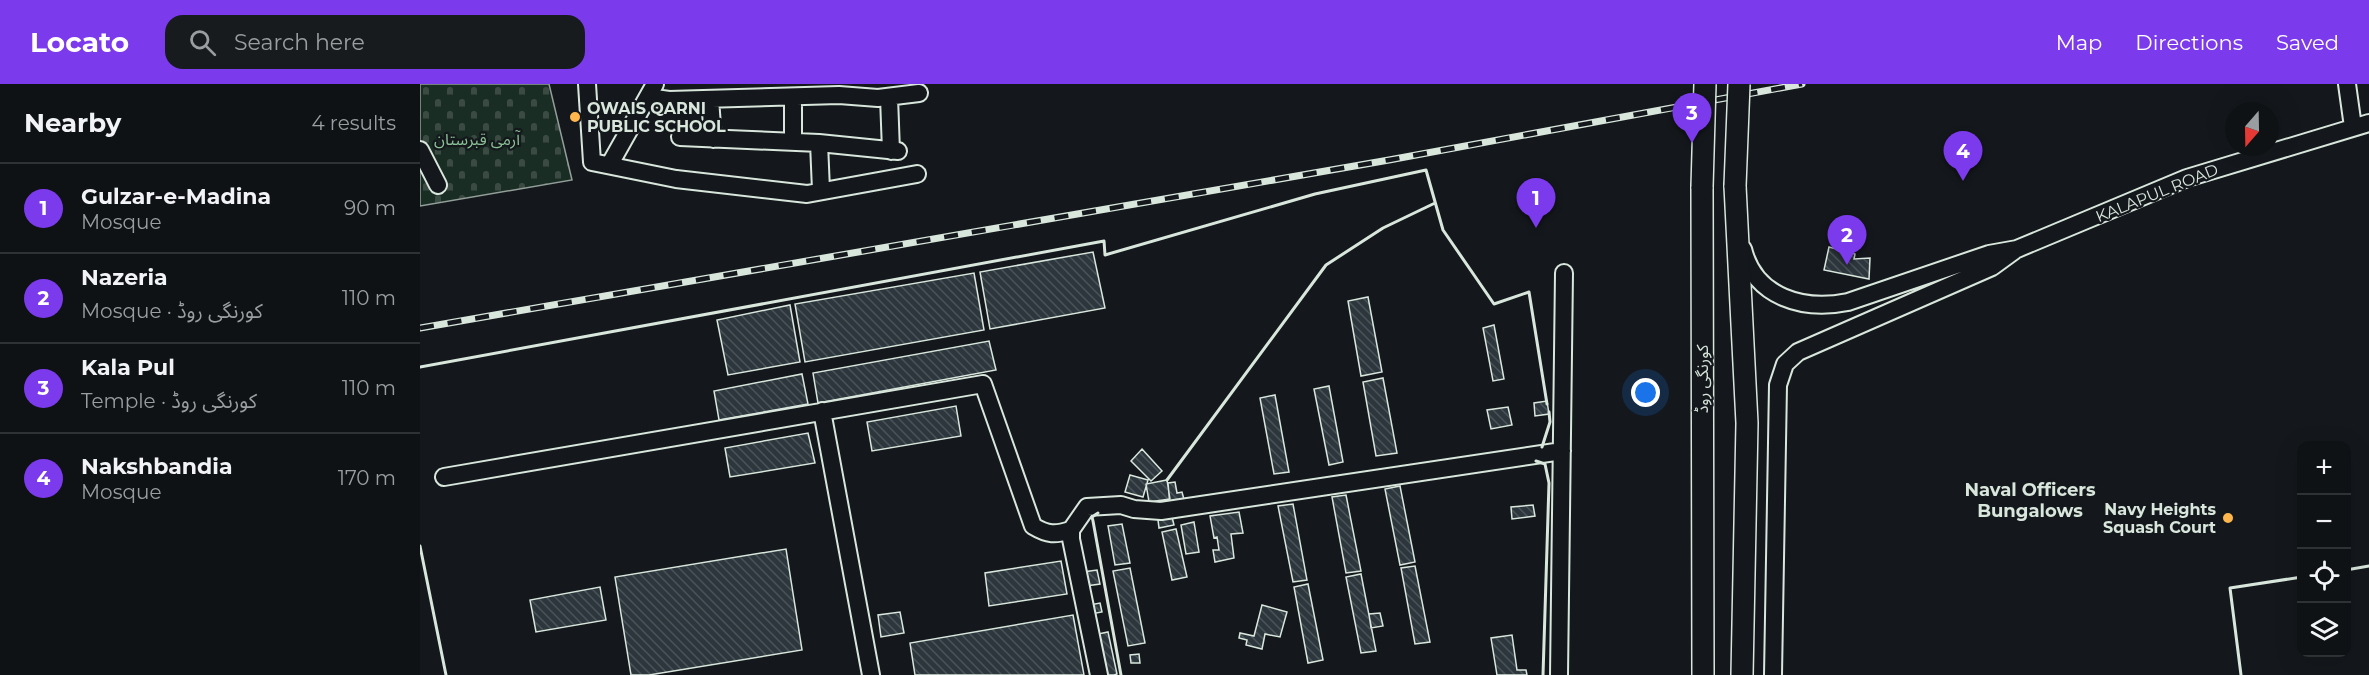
<!DOCTYPE html>
<html lang="en">
<head>
<meta charset="utf-8">
<style>
  body { margin:0; font-family:Montserrat,"Noto Sans Arabic",sans-serif; background:#181b1e; color:#f1f3f6 }
  .controls { position:absolute; right:18px; bottom:18px; display:grid; overflow:hidden; border-radius:12px; box-shadow:0 6px 24px #0002 }
  .controls button { width:54px; height:54px; display:grid; place-items:center; padding:0; border:0; border-bottom:2px solid #2f3234; background:#0f1215; color:#f1f3f6; font:30px sans-serif }
  .compass { position:absolute; left:1805px; top:18px; width:54px; height:54px; border-radius:50%; background:#0f1215; box-shadow:0 6px 24px #0002; rotate:200deg }
  .you { position:absolute; left:1226px; top:309px; width:21px; height:21px; margin:-15px; border:4px solid #fff; border-radius:50%; background:#1a73e8; box-shadow:0 0 0 9px #1a73e833 }
  .badge { display:grid; place-items:center; width:39px; height:39px; border-radius:50%; background:#7c3aed; color:#fff; font-size:20px; font-weight:700 }
  .pin { position:absolute; translate:-50% -50px; filter:drop-shadow(0 2px 3px #0008) }
  .pin::after { content:''; position:absolute; top:32px; width:21px; height:18px; background:inherit; clip-path:polygon(0 0,100% 0,50% 100%) }
  .list { margin:0; padding:0; list-style:none }
  h2 { display:flex; justify-content:space-between; align-items:center; height:78px; margin:0; padding:0 24px; font-size:26px }
  h2 small { font-size:20px; font-weight:400; color:#9b9ea0 }
  .list li { display:grid; grid-template-columns:39px 1fr auto; gap:18px; align-items:center; box-sizing:border-box; height:90px; padding:0 24px; border-top:2px solid #2f3234 }
  .list b { display:block; font-size:22px; white-space:nowrap }
  .list p { margin:0; font-size:20px; white-space:nowrap; color:#9b9ea0 }
  .list em { font-size:20px; font-style:normal; color:#9b9ea0 }
  .icon { flex:none; width:33px; height:33px; fill:none; stroke:currentColor; stroke-width:2; stroke-linecap:round; stroke-linejoin:round }
  .map { position:relative; flex:none; width:1949px; height:591px; overflow:hidden }
  header { display:flex; align-items:center; gap:36px; box-sizing:border-box; height:84px; padding:0 30px; background:#7c3aed; color:#fff }
  header strong { font-size:28px }
  nav { display:flex; gap:33px; margin-inline-start:auto; font-size:21px }
  .search { width:420px; height:54px; background:#181b1e; display:flex; align-items:center; gap:15px; box-sizing:border-box; padding:0 21px; border-radius:18px; color:#9b9ea0; font-size:22px }
  main { display:flex }
  aside { flex:1; background:#0f1215 }
  .map>svg:first-child { display:block }
  .cemetery { fill:url(#cemetery-stones); stroke:#939e99; stroke-width:1.5 }
  .building { fill:url(#building-back-hatch); stroke:#d8e6dc; stroke-width:1.5 }
  .lines { fill:none; stroke-linecap:round; stroke-linejoin:round }
  .minor-casing { stroke:#d8e6dc; stroke-width:20 }
  .major-casing { stroke:#d8e6dc; stroke-width:24 }
  .minor { stroke:#14181c; stroke-width:16 }
  .major { stroke:#14181c; stroke-width:21 }
  .rail-casing { stroke:#d8e6dc; stroke-width:7 }
  .rail { stroke:#14181c; stroke-width:4.5; stroke-dasharray:14; stroke-linecap:butt }
  .major-bridge-casing { stroke:#d8e6dc; stroke-width:24; stroke-linecap:butt }
  .major-bridge { stroke:#14181c; stroke-width:21 }
  .wall { stroke:#d8e6dc; stroke-width:3 }
  .poi-dot { fill:#ffb74d; stroke:#14181c; stroke-width:2 }
  .labels { text-anchor:middle; dominant-baseline:central; stroke-width:4.5; stroke-linejoin:round; paint-order:stroke }
  .poi-label { font-size:16px; font-weight:bold; fill:#d8e6dc; stroke:#14181c; text-anchor:start }
  .park-label { font-size:16px; fill:#8ac095; stroke:#14181c }
  .street-label { font-size:16px; fill:#d8e6dc; stroke:#14181c }
  .neighbourhood-label { font-size:18px; font-weight:bold; fill:#d8e6dc; stroke:#14181c }
</style>
</head>
<body>
<header>
<strong>Locato</strong>
<div class="search"><svg class="icon" aria-label="search" viewBox="0 0 24 24"><circle cx="10" cy="10" r="6"/><path d="M15 15l6 6"/></svg>Search here</div>
<nav><a>Map</a><a>Directions</a><a>Saved</a></nav>
</header>
<main>
<aside>
<h2>Nearby<small>4 results</small></h2>
<ul class="list">
<li><span class="badge">1</span><div><b>Gulzar-e-Madina</b><p>Mosque</p></div><em>90 m</em></li>
<li><span class="badge">2</span><div><b>Nazeria</b><p>Mosque · کورنگی روڈ</p></div><em>110 m</em></li>
<li><span class="badge">3</span><div><b>Kala Pul</b><p>Temple · کورنگی روڈ</p></div><em>110 m</em></li>
<li><span class="badge">4</span><div><b>Nakshbandia</b><p>Mosque</p></div><em>170 m</em></li>
</ul>
</aside>
<div class="map">
<svg width="1949" height="591" viewBox="0 0 1949 591">
  <defs>
    <pattern id="cemetery-stones" width="16" height="16" patternUnits="userSpaceOnUse" patternTransform="scale(1.5)"><rect width="16" height="16" fill="#1a2d24"/><path d="M2 7V4a2 2 0 0 1 4 0v3zM10 15v-3a2 2 0 0 1 4 0v3z" fill="#3b4b43"/></pattern>
    <pattern id="building-back-hatch" width="6" height="6" patternUnits="userSpaceOnUse" patternTransform="scale(1.5)"><rect width="6" height="6" fill="#2c363c"/><path d="M-1 5l2 2M0 0l6 6M5-1l2 2" fill="none" stroke="#4a5358"/></pattern>
  </defs>
  <rect width="100%" height="100%" fill="#14181c"/>
  <path class="cemetery" d="M 0,0 L 129,0 L 152,96 L 0,122 Z"/>
  <path class="building" d="M 1409,163 L 1435,170 L 1434,175 L 1450,174 L 1449,195 L 1404,186 Z
    M 673,168 L 685,224 L 570,245 L 560,188 Z
    M 554,189 L 564,246 L 385,278 L 375,220 Z
    M 948,213 L 962,288 L 941,292 L 928,217 Z
    M 370,221 L 380,278 L 308,291 L 297,236 Z
    M 1074,241 L 1084,295 L 1073,297 L 1063,244 Z
    M 569,257 L 576,286 L 398,319 L 393,289 Z
    M 382,290 L 388,320 L 299,336 L 294,307 Z
    M 963,294 L 977,369 L 956,372 L 943,298 Z
    M 909,302 L 923,378 L 909,381 L 894,305 Z
    M 855,311 L 869,388 L 854,390 L 840,314 Z
    M 1127,317 L 1129,330 L 1115,332 L 1114,319 Z
    M 536,322 L 541,352 L 452,367 L 447,338 Z
    M 1088,323 L 1092,341 L 1071,345 L 1067,326 Z
    M 388,349 L 395,379 L 310,393 L 305,364 Z
    M 722,365 L 742,387 L 731,397 L 711,377 Z
    M 710,391 L 728,396 L 723,413 L 705,408 Z
    M 747,396 L 750,415 L 729,418 L 726,400 Z
    M 755,398 L 757,409 L 762,408 L 765,419 L 750,422 L 748,399 Z
    M 980,402 L 995,478 L 980,481 L 965,405 Z
    M 926,411 L 941,487 L 926,489 L 912,413 Z
    M 873,420 L 887,496 L 873,498 L 858,422 Z
    M 1113,421 L 1115,432 L 1092,435 L 1091,423 Z
    M 819,428 L 823,449 L 811,450 L 814,474 L 795,478 L 793,466 L 799,466 L 797,453 L 794,454 L 790,432 Z
    M 752,433 L 754,441 L 739,444 L 738,436 Z
    M 774,438 L 779,468 L 766,470 L 761,441 Z
    M 702,440 L 710,479 L 695,481 L 688,442 Z
    M 756,445 L 767,493 L 752,496 L 742,448 Z
    M 366,465 L 382,566 L 229,591 L 211,591 L 195,493 Z
    M 641,477 L 647,510 L 569,522 L 565,489 Z
    M 995,482 L 1010,558 L 995,560 L 981,484 Z
    M 710,484 L 725,559 L 708,562 L 693,487 Z
    M 677,486 L 680,500 L 666,502 L 663,488 Z
    M 941,490 L 956,567 L 941,569 L 926,493 Z
    M 888,500 L 903,576 L 888,579 L 874,503 Z
    M 180,503 L 186,536 L 116,548 L 110,516 Z
    M 680,519 L 682,528 L 671,530 L 669,521 Z
    M 842,521 L 867,528 L 860,553 L 845,550 L 842,565 L 826,561 L 827,556 L 819,554 L 820,549 L 834,552 Z
    M 480,528 L 484,549 L 461,553 L 458,531 Z
    M 960,529 L 963,542 L 951,544 L 949,530 Z
    M 653,531 L 664,591 L 495,591 L 490,559 Z
    M 688,548 L 697,590 L 694,591 L 686,591 L 678,550 Z
    M 1092,551 L 1097,586 L 1106,586 L 1107,591 L 1077,591 L 1071,554 Z
    M 719,570 L 720,579 L 711,579 L 710,571 Z"/>
  <g class="lines">
    <defs>
      <path id="minor" d="M 167,0 L 172,78 L 256,95 L 387,110 L 497,90
        M 1927,0 L 1933,43
        M 228,13 L 249,16 L 419,11 L 458,14 L 499,9
        M 373,13 L 373,58
        M 469,13 L 471,67
        M 290,15 L 293,55
        M 260,53 L 399,59 L 478,67
        M 399,59 L 401,106
        M 0,66 L 18,101
        M 190,80 L 235,0
        M 1323,165 C 1335,214 1384,227 1428,218 L 1569,170 L 1597,165 L 1767,94 L 1949,39
        M 402,327 L 451,591
        M 24,393 L 563,300 L 613,442 C 628,451 635,451 651,446
        M 679,591 L 651,455 L 651,446 L 667,423 L 701,421 L 714,425 L 741,427 L 1142,367
        M 1139,591 L 1144,189
        M 1353,591 L 1358,301 L 1365,280 L 1378,268 L 1572,183 L 1594,167"/>
      <path id="major" d="M 1315,102 L 1327,339 L 1322,591
        M 1282,103 L 1283,591"/>
    </defs>
    <use href="#minor" class="minor-casing"/>
    <use href="#major" class="major-casing"/>
    <use href="#minor" class="minor"/>
    <use href="#major" class="major"/>
    <defs>
      <path id="rail" d="M 0,244 L 969,76 L 1382,0"/>
    </defs>
    <use href="#rail" class="rail-casing"/>
    <use href="#rail" class="rail"/>
    <defs>
      <path id="major-bridge" d="M 1315,102 L 1319,0
        M 1282,103 L 1285,0"/>
    </defs>
    <use href="#major-bridge" class="major-bridge-casing"/>
    <use href="#major-bridge" class="major-bridge"/>
    <path class="wall" d="M 0,283 L 684,157 L 685,171 L 895,110 L 1006,86 L 1023,146 L 1074,220 L 1109,208 L 1127,320
      M 1122,363 L 1130,338 L 1129,328
      M 1116,377 L 1125,380 L 1129,399 L 1123,591
      M 747,396 L 906,181 L 963,144 L 1015,119
      M 678,429 L 672,433 L 673,437 L 701,591
      M 0,462 L 26,591
      M 1926,486 L 1949,482
      M 1821,591 L 1810,504 L 1882,493"/>
  </g>
  <g class="poi-dot">
    <circle cx="155" cy="33" r="6"/>
    <circle cx="1808" cy="434" r="6"/>
  </g>
  <g class="labels">
    <g class="poi-label">
      <text x="167" y="24">OWAIS QARNI<tspan x="167" dy="18">PUBLIC SCHOOL</tspan></text>
      <text x="1796" y="425" text-anchor="end">Navy Heights<tspan x="1796" dy="18">Squash Court</tspan></text>
    </g>
    <g class="park-label">
      <text x="57" y="55">آرمی قبرستان</text>
    </g>
    <g class="street-label">
      <text transform="translate(1737 109) rotate(-22)">KALAPUL ROAD</text>
      <text transform="translate(1282 295) rotate(-90)">کورنگی روڈ</text>
    </g>
    <g class="neighbourhood-label">
      <text x="1610" y="406">Naval Officers<tspan x="1610" dy="21">Bungalows</tspan></text>
    </g>
  </g>
</svg>
<div class="controls">
<button>+</button>
<button>−</button>
<button><svg class="icon" aria-label="locate" viewBox="0 0 24 24"><circle cx="12" cy="12" r="6"/><path d="M12 2v4M12 18v4M2 12h4M18 12h4"/></svg></button>
<button><svg class="icon" aria-label="layers" viewBox="0 0 24 24"><path d="M12 4l9 5-9 5-9-5zM3 14l9 5 9-5"/></svg></button>
</div>
<svg class="compass" viewBox="-18 -18 36 36"><path d="M0-13l5 13h-10z" fill="#e53935"/><path d="M0 13l5-13h-10z" fill="#9b9ea0"/></svg>
<div class="you"></div>
<div class="pin badge" style="left:1116px;top:144px">1</div>
<div class="pin badge" style="left:1427px;top:181px">2</div>
<div class="pin badge" style="left:1272px;top:59px">3</div>
<div class="pin badge" style="left:1543px;top:97px">4</div>
</div>
</main>
</body>
</html>
